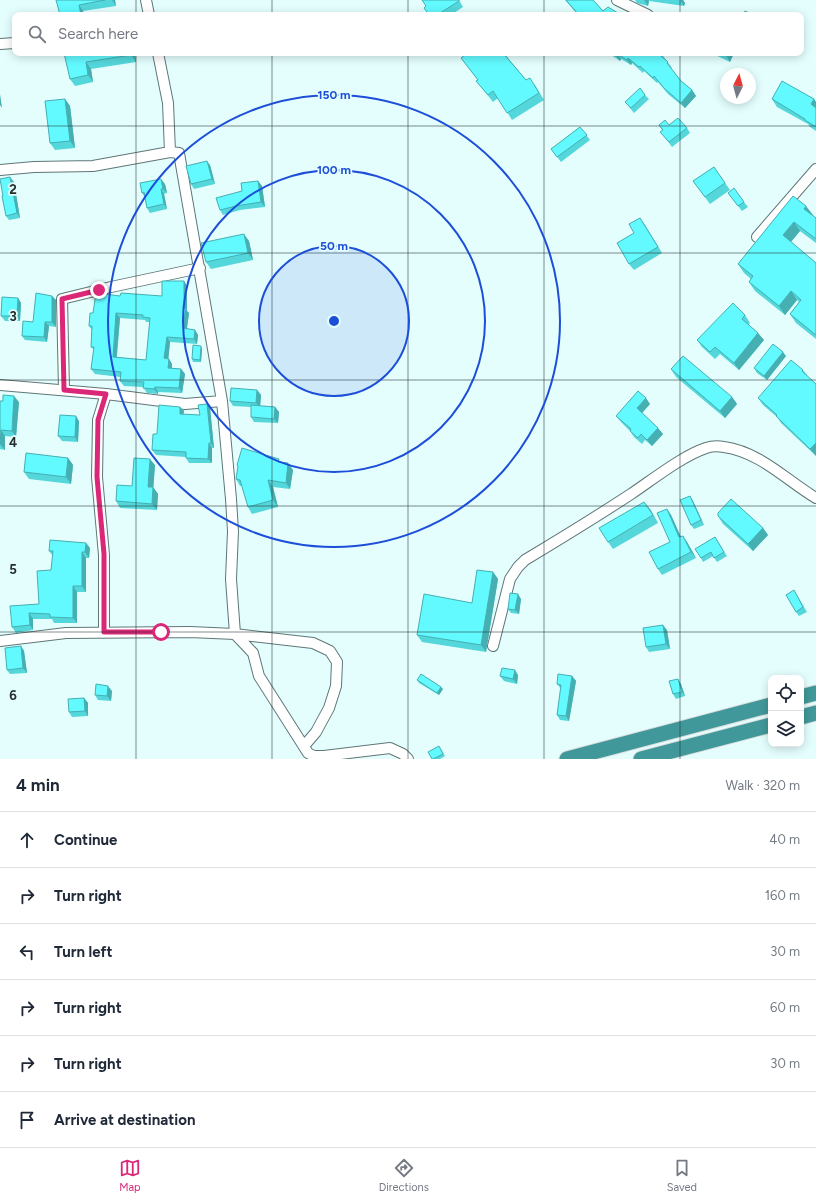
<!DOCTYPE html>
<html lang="en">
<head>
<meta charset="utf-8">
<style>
  body { margin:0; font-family:Figtree,sans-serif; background:#f2f2f3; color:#1f2937 }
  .controls { position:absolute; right:12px; bottom:12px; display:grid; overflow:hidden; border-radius:8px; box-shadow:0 2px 10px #0003 }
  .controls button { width:36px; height:36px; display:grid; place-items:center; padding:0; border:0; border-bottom:1px solid #e0e1e3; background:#fff; color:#1f2937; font:20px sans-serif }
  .compass { position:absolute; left:720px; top:68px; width:36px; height:36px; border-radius:50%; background:#fff; box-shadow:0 2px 10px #0003; rotate:6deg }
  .stop { position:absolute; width:12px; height:12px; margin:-9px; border:3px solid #db2777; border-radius:50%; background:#fff }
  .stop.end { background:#db2777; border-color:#fff; box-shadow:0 1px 4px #0008 }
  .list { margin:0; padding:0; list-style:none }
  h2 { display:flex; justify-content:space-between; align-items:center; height:52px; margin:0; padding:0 16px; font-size:17px }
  h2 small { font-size:13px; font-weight:400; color:#747a83 }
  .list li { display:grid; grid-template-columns:26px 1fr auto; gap:12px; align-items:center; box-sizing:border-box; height:56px; padding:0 16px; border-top:1px solid #e0e1e3 }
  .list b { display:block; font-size:15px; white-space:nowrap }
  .list em { font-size:13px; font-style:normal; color:#747a83 }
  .icon { flex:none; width:22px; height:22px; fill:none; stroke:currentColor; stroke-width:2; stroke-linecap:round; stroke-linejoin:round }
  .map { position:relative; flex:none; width:816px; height:759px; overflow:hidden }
  .search { position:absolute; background:#fff; box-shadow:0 2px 10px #0003; left:12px; right:12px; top:12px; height:44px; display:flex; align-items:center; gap:10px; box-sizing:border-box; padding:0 14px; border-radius:8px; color:#747a83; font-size:15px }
  .sheet { height:388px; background:#fff }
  nav { display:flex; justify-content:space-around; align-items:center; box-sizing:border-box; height:56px; border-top:1px solid #e0e1e3; background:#fff; font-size:11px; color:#747a83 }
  nav a { display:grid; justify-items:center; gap:2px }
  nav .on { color:#db2777 }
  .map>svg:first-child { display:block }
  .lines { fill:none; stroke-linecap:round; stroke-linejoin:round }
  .minor-casing { stroke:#5f7677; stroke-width:12 }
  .highway-casing { stroke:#dcdede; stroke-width:17 }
  .minor { stroke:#fff; stroke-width:10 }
  .highway { stroke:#41989a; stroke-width:15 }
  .wall { fill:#54d7db; fill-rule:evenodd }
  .shaded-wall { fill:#45afb2 }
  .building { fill:#62faff; stroke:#45afb2; fill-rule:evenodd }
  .route { stroke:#db2777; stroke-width:5 }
  .grid { fill:none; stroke:#252f2f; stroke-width:1; stroke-opacity:0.55 }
  .ring { fill:none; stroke:#1d4ed8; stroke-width:2 }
  .grid-label { font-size:13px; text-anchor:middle; font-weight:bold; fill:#252f2f; stroke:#e4fefe; stroke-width:3.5; stroke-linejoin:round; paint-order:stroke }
  .centre { fill:#1d4ed8; stroke:#e4fefe; stroke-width:2 }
  .ring-label { font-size:12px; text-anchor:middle; font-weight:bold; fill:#1d4ed8; stroke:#e4fefe; stroke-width:3.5; stroke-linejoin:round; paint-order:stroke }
</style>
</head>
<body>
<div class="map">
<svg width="816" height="759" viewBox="0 0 816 759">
  <rect width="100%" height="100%" fill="#e4fefe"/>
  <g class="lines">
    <defs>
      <path id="minor" d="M 146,0 L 149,15
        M 617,0 L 648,15
        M 0,44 L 15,43
        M 158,53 L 168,103 L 170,152
        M 0,170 L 34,167 L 93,166 L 170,152 L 179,153 L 222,401 L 231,499 L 233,531 L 231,579 L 235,634 L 253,653 L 259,676 L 308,753 L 314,756 L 324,756 L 390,748 L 403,754 L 408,759
        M 757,237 L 816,169
        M 0,385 L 106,394 L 185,404 L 222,401
        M 64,390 L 62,299 L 111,287 L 200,268
        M 104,632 L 104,555 L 97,477 L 98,420 L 106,394
        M 0,641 L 66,633 L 190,632 L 235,634 L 313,643 L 330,651 L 337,662 L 336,686 L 329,708 L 316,732 L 304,746
        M 493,646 L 510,579 L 518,567 L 525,560 C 560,539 596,517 631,494 C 652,480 682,456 706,448 C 712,446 718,446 724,447 C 760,452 786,480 816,498"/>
      <path id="highway" d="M 801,697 L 816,693
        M 801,717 L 816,713
        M 567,759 L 771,705
        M 641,759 L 771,725"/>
    </defs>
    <use href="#minor" class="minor-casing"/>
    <use href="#highway" class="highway-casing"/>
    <use href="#minor" class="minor"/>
    <use href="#highway" class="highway"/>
  </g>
  <path class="wall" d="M 56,0 L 115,0 L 116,6 L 83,11 Z
    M 459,0 L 463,7 L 451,15 L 429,15 L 426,6 Z
    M 565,0 L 593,0 L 603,11 L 621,15 L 578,15 Z
    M 635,0 L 683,0 L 685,3 L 684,6 L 649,1 L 648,6 L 637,3 Z
    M 64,53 L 135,53 L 136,62 L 91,69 L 93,82 L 75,86 L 70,79 Z
    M 468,53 L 504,53 L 526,80 L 535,85 L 544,100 L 512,120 L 498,98 L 493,102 L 482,88 L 476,81 L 478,80 L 461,58 Z
    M 608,53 L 661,53 L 672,68 L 671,69 L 681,81 L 692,90 L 696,96 L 685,108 L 668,94 L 658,82 L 657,83 L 644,71 L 643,73 L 632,63 L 631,65 L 621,59 L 620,61 Z
    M 711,53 L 734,53 L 730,62 Z
    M 645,95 L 649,99 L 634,113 L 625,102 Z
    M 65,99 L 70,106 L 75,148 L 55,150 L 50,143 Z
    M 772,99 L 814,99 L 816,102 L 816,131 L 810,127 L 808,124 L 777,107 Z
    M 659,125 L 669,125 L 687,128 L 690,133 L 672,147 L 664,136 L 662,130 Z
    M 580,127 L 590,140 L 561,162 L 551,149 Z
    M 210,165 L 215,184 L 194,189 L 191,184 Z
    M 714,167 L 730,190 L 710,204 L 693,181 Z
    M 258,181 L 262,186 L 265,207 L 240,210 L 223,215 L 220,210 Z
    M 14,182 L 20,218 L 9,220 L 6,216 Z
    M 165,184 L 167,193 L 164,194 L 167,209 L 150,213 L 147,208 L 144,196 L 142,193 Z
    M 728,193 L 744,202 L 748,207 L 742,211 Z
    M 793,196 L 812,216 L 816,218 L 816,243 L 800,231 L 791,242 L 816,263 L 816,339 L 796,323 L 790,314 L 799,302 L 797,300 L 785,315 L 755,291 L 749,282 L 751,279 L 744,273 L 738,264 Z
    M 640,218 L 662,253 L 634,270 L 629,264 L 634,233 Z
    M 249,241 L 253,260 L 211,269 L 206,262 Z
    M 184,281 L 187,286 L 187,311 L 189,313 L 187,329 L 195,330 L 198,335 L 197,344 L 170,342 L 168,359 L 169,359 L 172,364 L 172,368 L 181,369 L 185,374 L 182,393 L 158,392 L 158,394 L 147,393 L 143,387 L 124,386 L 120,381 L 120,377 L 95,374 L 91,369 L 94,350 L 91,347 L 92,330 L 89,326 L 93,313 L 120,296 L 162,296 ZM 120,318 L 145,320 L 146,322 L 150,322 L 146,360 L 117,357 Z
    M 52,296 L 56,300 L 56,327 L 49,326 L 47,342 L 25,340 L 22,336 Z
    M 18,298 L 21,303 L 20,321 L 5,321 L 1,316 Z
    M 745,315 L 750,323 L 748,325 L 764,340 L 739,370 L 720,354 L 715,359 L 702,347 L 697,340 Z
    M 202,349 L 201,362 L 193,362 L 192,359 Z
    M 786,356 L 767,380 L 757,373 L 754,368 Z
    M 671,369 L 732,397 L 737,404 L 725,418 L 676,377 Z
    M 803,370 L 807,375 L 816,456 L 781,423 L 777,417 L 763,405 L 758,398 Z
    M 257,390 L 261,395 L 260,406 L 275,407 L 279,412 L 278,423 L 254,422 L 251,417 L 251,407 L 233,406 L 230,401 Z
    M 0,401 L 19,402 L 16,437 L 5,436 L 5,450 L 0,449 Z
    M 207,404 L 210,408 L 214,448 L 212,448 L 212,463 L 189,463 L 186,458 L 186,457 L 156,455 L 152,450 L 157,434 L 180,407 L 184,411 L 183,414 L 200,415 Z
    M 650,404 L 642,413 L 663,434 L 652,446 L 645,440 L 642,444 L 634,437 L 630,431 L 621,422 L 616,416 Z
    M 79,421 L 78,442 L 62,441 L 58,436 Z
    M 68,458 L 73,465 L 71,484 L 29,479 L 24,472 Z
    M 281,462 L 293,470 L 290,489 L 273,487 L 278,507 L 252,514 L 248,507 L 242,486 L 240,486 L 236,479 L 238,467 L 237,465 Z
    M 155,465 L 153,487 L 158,494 L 157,510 L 120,508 L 116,501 L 132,486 Z
    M 690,496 L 693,501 L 704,525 L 694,529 L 691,525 Z
    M 650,509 L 658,523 L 613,549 L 608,542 Z
    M 667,509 L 671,515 L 681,537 L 687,542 L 696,558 L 662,575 L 658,569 L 670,542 Z
    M 718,516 L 763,528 L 768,535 L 753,551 L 723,524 Z
    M 715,537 L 727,556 L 717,562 L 713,556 L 703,562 L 701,558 Z
    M 86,543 L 90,548 L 89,558 L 86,558 L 86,592 L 77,592 L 77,623 L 54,623 L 52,619 L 33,619 L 33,630 L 16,633 L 12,627 L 39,604 L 51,570 L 53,556 L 49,551 Z
    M 493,572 L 498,579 L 486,652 L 422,642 L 417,635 L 472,603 Z
    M 797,595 L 807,612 L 799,616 L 796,612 Z
    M 521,599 L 519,614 L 511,613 L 508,609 Z
    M 667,630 L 670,649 L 649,652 L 646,647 Z
    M 21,646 L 24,651 L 27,673 L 10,674 L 7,670 Z
    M 518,675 L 517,684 L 504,681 L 500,676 Z
    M 572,676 L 576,681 L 569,721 L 560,720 L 557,715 L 561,689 L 557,684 Z
    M 678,679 L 681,684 L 685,696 L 676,699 L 673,694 Z
    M 417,680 L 443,689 L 439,695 L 419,683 Z
    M 112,691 L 111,701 L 98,700 L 95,695 Z
    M 84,698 L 88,703 L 88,716 L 72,717 L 69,712 Z
    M 441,749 L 445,756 L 440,759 L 432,759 Z"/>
  <path class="shaded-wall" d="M 112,0 L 115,0 L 116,6 Z
    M 644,0 L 648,0 L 649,1 L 648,6 Z
    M 680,0 L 683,0 L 685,3 L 684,6 Z
    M 79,5 L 83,11 L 84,15 L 81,15 Z
    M 131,53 L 135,53 L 136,62 L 131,55 Z
    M 727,53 L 734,53 L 730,62 L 726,55 Z
    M 618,54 L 621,59 L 620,61 L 616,56 Z
    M 628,58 L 632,63 L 631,65 L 627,60 Z
    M 86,62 L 91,69 L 93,82 L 88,75 Z
    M 692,90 L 696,96 L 685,108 L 681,103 Z
    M 0,94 L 2,108 L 0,105 Z
    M 65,99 L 70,106 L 75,148 L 70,141 Z
    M 814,99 L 816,102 L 816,112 L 811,104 Z
    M 207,161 L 210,165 L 215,184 L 212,179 Z
    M 10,177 L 14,182 L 20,218 L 17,213 Z
    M 161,179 L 165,184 L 167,193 L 163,189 Z
    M 258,181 L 262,186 L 265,207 L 261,202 Z
    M 161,189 L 164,194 L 167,209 L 164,204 Z
    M 806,206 L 813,215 L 810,218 L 804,209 Z
    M 640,218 L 645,225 L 662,253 L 658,247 Z
    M 794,222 L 800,231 L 789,244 L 783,235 Z
    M 244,234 L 249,241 L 253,260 L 248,253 Z
    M 184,281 L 187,286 L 187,311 L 189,313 L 186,334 L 183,328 L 184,308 Z
    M 791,291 L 797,300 L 785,315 L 779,306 Z
    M 52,296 L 56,300 L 56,327 L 52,322 Z
    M 18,298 L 21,303 L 20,321 L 17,316 Z
    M 116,313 L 120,318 L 116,362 L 113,357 Z
    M 45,322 L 49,326 L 47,342 L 44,337 Z
    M 195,330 L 198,335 L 197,344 L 194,339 Z
    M 758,333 L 764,340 L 739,370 L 734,363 Z
    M 167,337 L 170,342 L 168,363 L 164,358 Z
    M 201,346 L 202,349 L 201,362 L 200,360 Z
    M 783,352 L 786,356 L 767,380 L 764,376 Z
    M 169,359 L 172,364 L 172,373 L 168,368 Z
    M 181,369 L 185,374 L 182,393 L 179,388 Z
    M 155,387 L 158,392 L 158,394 L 154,389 Z
    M 257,390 L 261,395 L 260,408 L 256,403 Z
    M 14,396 L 19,402 L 16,437 L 12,431 Z
    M 732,397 L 737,404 L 725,418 L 720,411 Z
    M 646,398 L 650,404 L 641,414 L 637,408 Z
    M 207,404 L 210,408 L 214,448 L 211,443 Z
    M 180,407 L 184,411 L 183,418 L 180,414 Z
    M 275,407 L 279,412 L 278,423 L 274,419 Z
    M 76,416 L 79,421 L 78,442 L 75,437 Z
    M 658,428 L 663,434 L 652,446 L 647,440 Z
    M 1,430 L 5,436 L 5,450 L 0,444 Z
    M 209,443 L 212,448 L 212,463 L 208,459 Z
    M 816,443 L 816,456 L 810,449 Z
    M 68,458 L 73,465 L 71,484 L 66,477 Z
    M 150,459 L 155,465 L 153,493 L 148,487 Z
    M 288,463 L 293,470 L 290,489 L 286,483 Z
    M 268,480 L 273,487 L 278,507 L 273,500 Z
    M 153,487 L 158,494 L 157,510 L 152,504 Z
    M 690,496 L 693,501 L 704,525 L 701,520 Z
    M 644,502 L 650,509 L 658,523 L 653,515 Z
    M 667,509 L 671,515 L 684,544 L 679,537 Z
    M 763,528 L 768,535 L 753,551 L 748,544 Z
    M 683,536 L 687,542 L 696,558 L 691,552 Z
    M 86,543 L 90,548 L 89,558 L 85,552 Z
    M 82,552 L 86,558 L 86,592 L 82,586 Z
    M 493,572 L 498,579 L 486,652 L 481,645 Z
    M 73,586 L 77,592 L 77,623 L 73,618 Z
    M 518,594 L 521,599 L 519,614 L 515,610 Z
    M 29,613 L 33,619 L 33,630 L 30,625 Z
    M 663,625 L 667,630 L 670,649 L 666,644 Z
    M 21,646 L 24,651 L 27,673 L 23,668 Z
    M 515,670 L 518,675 L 517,684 L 513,679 Z
    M 572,676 L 576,681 L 569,721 L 566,716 Z
    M 678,679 L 681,684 L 685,696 L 682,692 Z
    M 108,686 L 112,691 L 111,701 L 107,696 Z
    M 441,687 L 443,689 L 439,695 L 437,693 Z
    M 84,698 L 88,703 L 88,716 L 85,711 Z"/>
  <path class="building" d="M 56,0 L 105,0 L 79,5 L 81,15 L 60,15 Z
    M 422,0 L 459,0 L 459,1 L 437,15 L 429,15 L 424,8 L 426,6 Z
    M 566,0 L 593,0 L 603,11 L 608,7 L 621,15 L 579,15 Z
    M 745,11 L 753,15 L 743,15 Z
    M 64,53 L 131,53 L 131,55 L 86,62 L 88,75 L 70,79 Z
    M 468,53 L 503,53 L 526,80 L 530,78 L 539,93 L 507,113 L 493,91 L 488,95 L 476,81 L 478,80 L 461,58 Z
    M 612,53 L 661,53 L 662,55 L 661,56 L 668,62 L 667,63 L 681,81 L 692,90 L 681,103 L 664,88 L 654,76 L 653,78 L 640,66 L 639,67 L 628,58 L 627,60 L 618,54 L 616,56 Z
    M 721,53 L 727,53 L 726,55 Z
    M 782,81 L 814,99 L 811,104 L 816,108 L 816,127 L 805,120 L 805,119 L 772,99 Z
    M 640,88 L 645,95 L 631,108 L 625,102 Z
    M 65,99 L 70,141 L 50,143 L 45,101 Z
    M 678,118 L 687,128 L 669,142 L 660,132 L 663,130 L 659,125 L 665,120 L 669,125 Z
    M 580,127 L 587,135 L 557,157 L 551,149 Z
    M 207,161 L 212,179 L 191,184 L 186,166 Z
    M 714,167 L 725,183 L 705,197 L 693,181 Z
    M 10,177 L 17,213 L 6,216 L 2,196 L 3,196 L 0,179 Z
    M 161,179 L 163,189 L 161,189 L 164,204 L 147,208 L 144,192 L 142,193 L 140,183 Z
    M 258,181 L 261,202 L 236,206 L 220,210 L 216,198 L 242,191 L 241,183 Z
    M 734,188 L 744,202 L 738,206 L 728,193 Z
    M 793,196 L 806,206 L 804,209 L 816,218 L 816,239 L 794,222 L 783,235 L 816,263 L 816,335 L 790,314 L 801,300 L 791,291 L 779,306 L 749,282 L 753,276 L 738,264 Z
    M 640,218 L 658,247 L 629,264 L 617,243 L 634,233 L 629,224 Z
    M 244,234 L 248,253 L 206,262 L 201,243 Z
    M 162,281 L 184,281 L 184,308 L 186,308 L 183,328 L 195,330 L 194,339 L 167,337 L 164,358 L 169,359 L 168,368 L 181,369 L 179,388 L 155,387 L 154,389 L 143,388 L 144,382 L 120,381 L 121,372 L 91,369 L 94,347 L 91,347 L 92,326 L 89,326 L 90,313 L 93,313 L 96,293 L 120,296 L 121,293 L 162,296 ZM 116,313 L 143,315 L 143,317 L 150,318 L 146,360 L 113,357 Z
    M 36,293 L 52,296 L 52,322 L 45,322 L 44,337 L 22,336 L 23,321 L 33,322 Z
    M 2,297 L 18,298 L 17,316 L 1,316 Z
    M 733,303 L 745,315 L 742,319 L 758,333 L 734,363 L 715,347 L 710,352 L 697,340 Z
    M 773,344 L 783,352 L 764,376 L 754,368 Z
    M 193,345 L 201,346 L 200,360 L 192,359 Z
    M 683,356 L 732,397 L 720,411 L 671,369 Z
    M 791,360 L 803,370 L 802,371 L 816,384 L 816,443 L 810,449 L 776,416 L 777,415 L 758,398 Z
    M 231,388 L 257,390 L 256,403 L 230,401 Z
    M 638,391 L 646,398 L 637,408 L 658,428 L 647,440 L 641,434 L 638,438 L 630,431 L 631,429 L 616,416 Z
    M 3,395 L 14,396 L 12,431 L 1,430 L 0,444 L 0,401 L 3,401 Z
    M 207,404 L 211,443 L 209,443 L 208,459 L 186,458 L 186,452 L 152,450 L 153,434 L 157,434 L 159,405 L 180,407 L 180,414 L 200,415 L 198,405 Z
    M 251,405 L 275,407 L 274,419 L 251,417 Z
    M 60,415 L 76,416 L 75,437 L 58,436 Z
    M 242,448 L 279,459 L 278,462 L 288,463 L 286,483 L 268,480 L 273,500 L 248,507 L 240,480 L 236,479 L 238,466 L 237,465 Z
    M 26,453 L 68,458 L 66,477 L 24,472 Z
    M 134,458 L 150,459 L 148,487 L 153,487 L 152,504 L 116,501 L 117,485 L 132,486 Z
    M 690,496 L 701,520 L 691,525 L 680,500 Z
    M 731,499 L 763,528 L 748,544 L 718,516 L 718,513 Z
    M 644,502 L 653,515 L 608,542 L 599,528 Z
    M 667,509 L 679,537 L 683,536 L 691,552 L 658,569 L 649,552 L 670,542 L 657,513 Z
    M 715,537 L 724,552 L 714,558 L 711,552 L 701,558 L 695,549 Z
    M 50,540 L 86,543 L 85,552 L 82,552 L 82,586 L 73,586 L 73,618 L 50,617 L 50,614 L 29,613 L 30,625 L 12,627 L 10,606 L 39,604 L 37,571 L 51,570 L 53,551 L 49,551 Z
    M 477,570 L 493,572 L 481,645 L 417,635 L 424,594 L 472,603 Z
    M 794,590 L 803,607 L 796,612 L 786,595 Z
    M 510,593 L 518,594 L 515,610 L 508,609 Z
    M 663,625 L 666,644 L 646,647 L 643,628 Z
    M 21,646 L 23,668 L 7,670 L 5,648 Z
    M 502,668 L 515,670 L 513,679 L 500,676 Z
    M 421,674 L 441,687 L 437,693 L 417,680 Z
    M 558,674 L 572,676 L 566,716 L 557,715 L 561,685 L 557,684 Z
    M 678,679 L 682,692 L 673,694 L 669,681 Z
    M 96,684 L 108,686 L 107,696 L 95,695 Z
    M 84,698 L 85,711 L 69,712 L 68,699 Z
    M 439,746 L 443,754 L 433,759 L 432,759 L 428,752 Z"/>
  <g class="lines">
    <path class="route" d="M 99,290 L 62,299 L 64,390 L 106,394 L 98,420 L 97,477 L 104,554 L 104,632 L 161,632"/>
  </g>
  <path class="grid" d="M 136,0 L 136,15M 272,0 L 272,15M 408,0 L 408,15M 544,0 L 544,15M 680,0 L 680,15M 136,53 L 136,759M 272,53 L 272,759M 408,53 L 408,759M 544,53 L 544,759M 680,53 L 680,759M 0,126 L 816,126M 0,253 L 816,253M 0,380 L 816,380M 0,506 L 816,506M 0,632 L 816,632"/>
  <circle cx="334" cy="321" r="75" fill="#1d4ed8" fill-opacity=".12"/>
  <g class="ring">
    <circle cx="334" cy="321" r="75"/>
    <circle cx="334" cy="321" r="151"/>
    <circle cx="334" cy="321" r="226"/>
  </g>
  <g class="grid-label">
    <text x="13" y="194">2</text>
    <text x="13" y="321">3</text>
    <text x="13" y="447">4</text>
    <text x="13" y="574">5</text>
    <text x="13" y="700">6</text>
  </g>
  <circle cx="334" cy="321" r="6" class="centre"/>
  <g class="ring-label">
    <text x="334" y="99">150 m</text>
    <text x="334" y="174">100 m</text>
    <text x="334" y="250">50 m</text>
  </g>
</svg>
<div class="controls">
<button><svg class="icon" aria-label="locate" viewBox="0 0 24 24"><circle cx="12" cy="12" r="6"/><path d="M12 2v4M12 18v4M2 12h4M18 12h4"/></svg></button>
<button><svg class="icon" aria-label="layers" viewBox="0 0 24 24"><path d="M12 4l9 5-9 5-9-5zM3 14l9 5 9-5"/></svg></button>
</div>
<svg class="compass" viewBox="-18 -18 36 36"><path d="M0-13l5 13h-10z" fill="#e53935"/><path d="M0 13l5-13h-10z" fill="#747a83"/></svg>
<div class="stop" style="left:161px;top:632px"></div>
<div class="stop end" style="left:99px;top:290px"></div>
<div class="search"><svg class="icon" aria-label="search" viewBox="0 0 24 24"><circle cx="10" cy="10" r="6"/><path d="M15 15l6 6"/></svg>Search here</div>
</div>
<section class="sheet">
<h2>4 min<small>Walk · 320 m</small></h2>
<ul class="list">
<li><svg class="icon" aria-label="ahead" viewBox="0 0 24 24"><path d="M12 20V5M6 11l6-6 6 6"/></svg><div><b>Continue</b></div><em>40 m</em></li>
<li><svg class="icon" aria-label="right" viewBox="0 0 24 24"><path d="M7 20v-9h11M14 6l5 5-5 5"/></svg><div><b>Turn right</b></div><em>160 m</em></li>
<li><svg class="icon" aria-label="left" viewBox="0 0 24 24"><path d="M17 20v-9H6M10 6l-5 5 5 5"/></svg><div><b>Turn left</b></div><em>30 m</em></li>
<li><svg class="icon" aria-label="right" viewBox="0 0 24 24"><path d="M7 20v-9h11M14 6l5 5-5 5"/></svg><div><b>Turn right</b></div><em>60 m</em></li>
<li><svg class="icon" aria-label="right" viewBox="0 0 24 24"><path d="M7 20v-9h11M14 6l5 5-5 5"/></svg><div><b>Turn right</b></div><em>30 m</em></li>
<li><svg class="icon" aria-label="arrive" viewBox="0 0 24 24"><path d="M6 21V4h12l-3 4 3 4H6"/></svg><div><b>Arrive at destination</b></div></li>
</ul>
</section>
<nav>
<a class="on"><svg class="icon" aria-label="map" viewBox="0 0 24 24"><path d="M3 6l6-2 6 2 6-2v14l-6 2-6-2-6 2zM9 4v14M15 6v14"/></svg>Map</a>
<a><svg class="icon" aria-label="directions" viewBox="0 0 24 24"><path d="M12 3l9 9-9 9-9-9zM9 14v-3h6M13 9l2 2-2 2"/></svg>Directions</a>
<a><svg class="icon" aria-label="saved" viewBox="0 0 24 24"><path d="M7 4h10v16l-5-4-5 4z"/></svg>Saved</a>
</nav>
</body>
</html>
